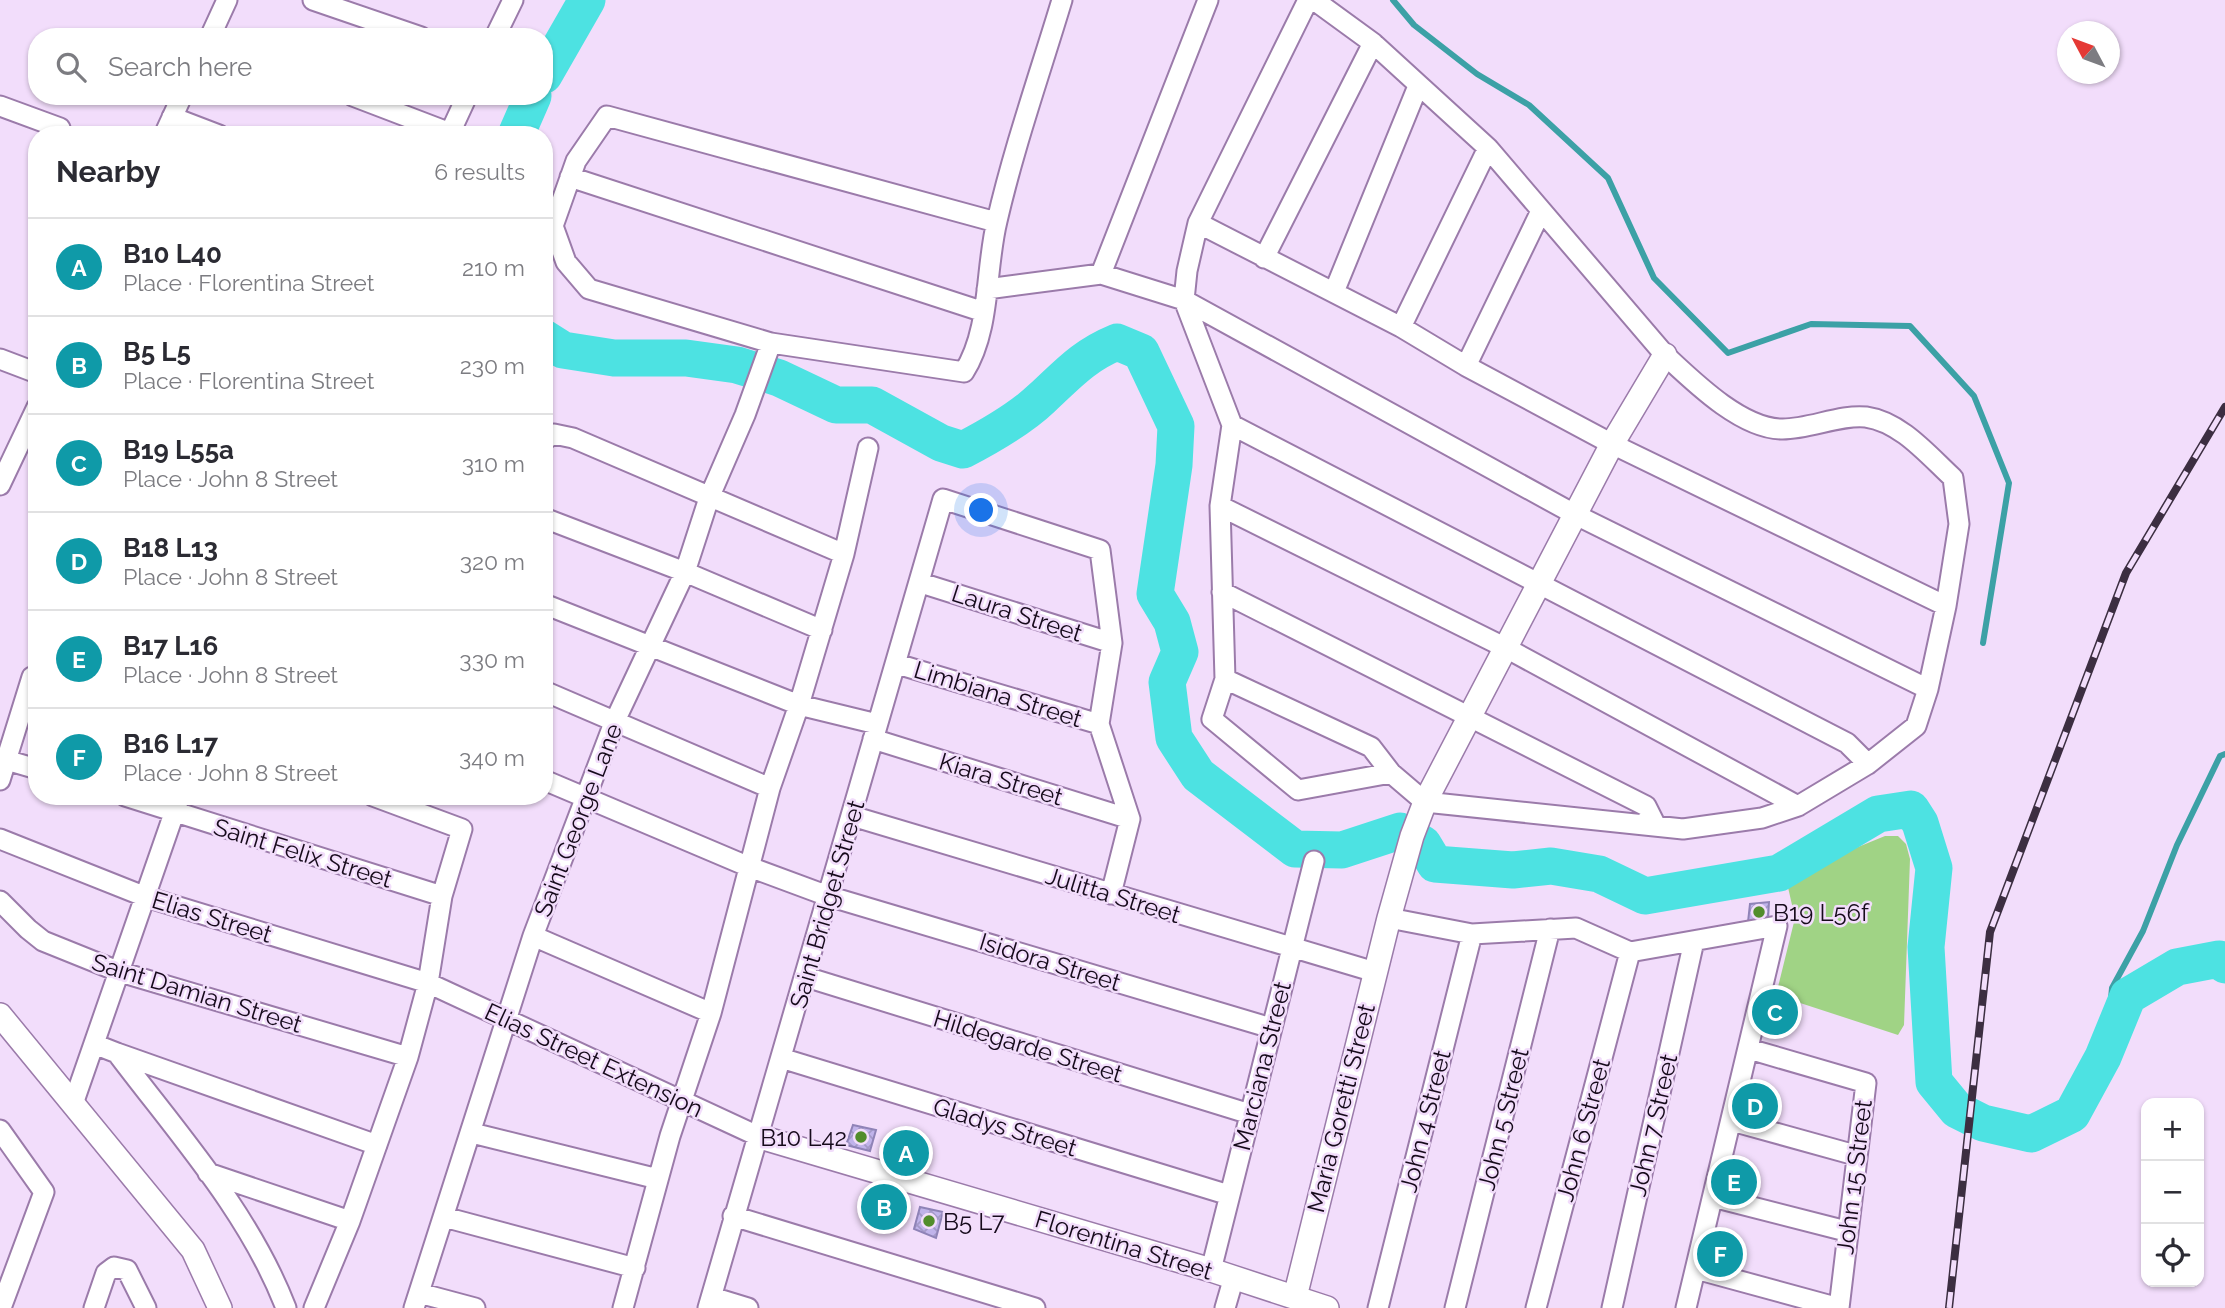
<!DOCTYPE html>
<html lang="en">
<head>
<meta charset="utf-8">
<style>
  body { margin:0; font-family:Raleway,sans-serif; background:#f7f7f7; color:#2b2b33 }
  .controls { position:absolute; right:21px; bottom:21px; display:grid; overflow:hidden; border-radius:14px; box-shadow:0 2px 5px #0004 }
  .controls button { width:63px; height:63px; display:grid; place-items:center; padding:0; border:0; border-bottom:2px solid #e1e1e2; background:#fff; color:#2b2b33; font:35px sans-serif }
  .compass { position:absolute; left:2057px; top:21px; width:63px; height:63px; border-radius:50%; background:#fff; box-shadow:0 2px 5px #0004; rotate:311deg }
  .you { position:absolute; left:982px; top:511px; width:24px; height:24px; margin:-18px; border:5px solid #fff; border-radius:50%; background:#1a73e8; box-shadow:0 0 0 10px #1a73e833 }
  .badge { display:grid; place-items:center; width:46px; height:46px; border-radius:50%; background:#528d2c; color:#fff; font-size:23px; font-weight:700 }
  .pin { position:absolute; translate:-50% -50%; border:4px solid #fff; box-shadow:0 2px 7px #0006 }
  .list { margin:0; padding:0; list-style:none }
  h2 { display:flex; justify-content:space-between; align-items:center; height:91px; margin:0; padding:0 28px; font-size:30px }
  h2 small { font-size:23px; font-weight:400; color:#7c7c81 }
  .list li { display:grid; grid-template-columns:46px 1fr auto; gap:21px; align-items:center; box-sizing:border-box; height:98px; padding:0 28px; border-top:2px solid #e1e1e2 }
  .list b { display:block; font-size:26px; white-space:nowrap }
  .list p { margin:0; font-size:23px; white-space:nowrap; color:#7c7c81 }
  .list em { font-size:23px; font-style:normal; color:#7c7c81 }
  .icon { flex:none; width:38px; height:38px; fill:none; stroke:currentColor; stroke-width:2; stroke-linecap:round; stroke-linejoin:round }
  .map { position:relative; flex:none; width:2225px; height:1308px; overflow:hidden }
  .search { position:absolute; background:#fff; box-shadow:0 2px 5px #0004; left:28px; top:28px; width:525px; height:77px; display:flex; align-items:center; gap:18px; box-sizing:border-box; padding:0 24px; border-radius:28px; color:#7c7c81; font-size:26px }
  .panel { position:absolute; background:#fff; box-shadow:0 2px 5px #0004; left:28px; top:126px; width:525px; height:679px; border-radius:28px }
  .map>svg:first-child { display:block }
  .pitch { fill:#a0d385 }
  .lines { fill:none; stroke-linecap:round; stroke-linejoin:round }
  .stream { stroke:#3ca1a6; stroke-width:6 }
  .river { stroke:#4de2e2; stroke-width:37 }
  .building { fill:url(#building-cross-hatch); stroke:#8f83b7; stroke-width:2 }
  .minor-casing { stroke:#9b7baa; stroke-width:23 }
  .tertiary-casing { stroke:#9b7baa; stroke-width:26 }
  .minor { stroke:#fff; stroke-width:19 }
  .tertiary { stroke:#fff; stroke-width:23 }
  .rail-casing { stroke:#3c2e41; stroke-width:8 }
  .rail { stroke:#f2ddfb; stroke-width:5; stroke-dasharray:16; stroke-linecap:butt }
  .poi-dot { fill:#528d2c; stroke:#f2ddfb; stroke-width:2.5 }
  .labels { text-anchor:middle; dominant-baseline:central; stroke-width:5; stroke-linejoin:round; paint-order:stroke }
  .street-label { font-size:24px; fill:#160a1b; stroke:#f2ddfb }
  .poi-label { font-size:24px; fill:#160a1b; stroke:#f2ddfb; text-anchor:start }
</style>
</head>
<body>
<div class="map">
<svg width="2225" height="1308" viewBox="0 0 2225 1308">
  <defs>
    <pattern id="building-cross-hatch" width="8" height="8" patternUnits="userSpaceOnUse" patternTransform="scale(1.75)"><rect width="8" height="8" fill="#c0b3ea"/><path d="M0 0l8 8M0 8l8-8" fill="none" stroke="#a499c8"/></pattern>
  </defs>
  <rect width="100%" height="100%" fill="#f2ddfb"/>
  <path class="pitch" d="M 1885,836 L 1898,836 L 1906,844 L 1910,859 L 1904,1025 L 1898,1035 L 1776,995 L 1795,918 L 1787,883 L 1809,867 Z"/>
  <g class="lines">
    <path class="stream" d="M 1393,0 L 1414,25 L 1477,74 L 1529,105 L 1608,178 L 1654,278 L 1728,353 L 1811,324 L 1910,326 L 1974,396 L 2009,483 L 1983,643
      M 2106,1050 L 2112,988 L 2143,931 L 2177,845 L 2220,756 L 2225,754"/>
    <path class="river" d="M 544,75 L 587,0
      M 516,135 L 533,96
      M 544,338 L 563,350 L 614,358 L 686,358 L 737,365 L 779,378 L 836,405 L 872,405 L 941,443 L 963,450 C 990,436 1020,419 1042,398 C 1068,374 1083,356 1117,342 L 1141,352 L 1176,426 L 1174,465 L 1155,594 L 1172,622 L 1180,652 L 1167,682 L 1174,738 L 1198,775 L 1295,849 L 1342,850 L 1400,831 L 1423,844 L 1435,864 L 1513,870 L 1551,866 L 1599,874 L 1645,896 L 1779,873 L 1878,814 L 1911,809 L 1920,823 L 1934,868 L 1926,947 L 1934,1082 L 1957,1110 L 1983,1123 L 2031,1134 L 2072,1114 L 2103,1057 L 2128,996 L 2177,967 L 2219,959 L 2225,965"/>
  </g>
  <path class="building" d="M 1769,902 L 1768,919 L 1748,922 L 1750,904 Z
    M 1771,1000 L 1786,1000 L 1781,1024 L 1763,1025 Z
    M 1748,1095 L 1770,1097 L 1758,1120 L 1742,1115 Z
    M 853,1125 L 876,1130 L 870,1151 L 846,1145 Z
    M 899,1141 L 919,1148 L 915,1165 L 892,1158 Z
    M 1722,1162 L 1749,1175 L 1739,1195 L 1724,1190 Z
    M 878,1193 L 898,1199 L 890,1221 L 868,1216 Z
    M 920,1207 L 943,1212 L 936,1238 L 914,1229 Z
    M 1715,1245 L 1730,1248 L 1725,1264 L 1711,1260 Z"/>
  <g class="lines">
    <defs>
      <path id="minor" d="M 313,0 L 421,37
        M 1308,0 L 1198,223 L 1187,271 L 1184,300 L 1232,425 L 1220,506 L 1225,679 L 1212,719 L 1298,790 L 1391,773
        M 210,37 L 227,0
        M 495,37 L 513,0
        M 353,96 L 450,133
        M 0,106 L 60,128
        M 172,117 L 219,135
        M 164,135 L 182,96
        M 449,135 L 467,96
        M 570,177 L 984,312
        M 996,222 L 607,116 L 576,161 L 553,226 L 566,262 L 589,289 L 771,343 L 964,372 C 991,329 985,270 997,221 C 1014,147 1040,73 1062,0
        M 1198,223 L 1401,327 L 1466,366 L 1612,444 L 1946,606
        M 1264,258 L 1373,43
        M 1101,274 L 1208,0
        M 987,289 L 1101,274 L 1184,300 L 1576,515 L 1928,689
        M 1334,292 L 1418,86
        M 1401,327 L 1488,148
        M 0,359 L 37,373
        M 1466,366 L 1541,211
        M 1232,425 L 1847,743 L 1868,764
        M 544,440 L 554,434 L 573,438 L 844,554
        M 0,485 L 37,407
        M 1220,506 L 1506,648 L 1798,806
        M 544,518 L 685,572 L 822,630
        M 921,583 L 1112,643
        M 1222,592 L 1646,806 L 1656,826
        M 544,604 L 799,705 L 877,724
        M 897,664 L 1099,724
        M 1225,679 L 1371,747 L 1391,773 L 1425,802 L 1683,829 L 1762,818 L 1798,806 L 1868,764 L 1916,726 L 1928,689 L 1946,606 L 1959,524 L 1953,478 C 1928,455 1901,422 1866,417 C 1841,414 1807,430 1781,429 C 1740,428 1693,381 1665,355 L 1488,148 L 1373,43 L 1314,0
        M 544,691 L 770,788
        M 873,739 L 1130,819
        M 6,760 L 37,769
        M 0,780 L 32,677 L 37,679
        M 544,780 L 747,866 L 828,896 L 1271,1028
        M 125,796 L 442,896
        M 852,816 L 1375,972
        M 0,839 L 146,897 L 428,983 L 760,1137
        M 0,901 L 28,929 L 43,941 L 120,972 L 408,1057
        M 1389,918 L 1472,934 L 1576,928 L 1630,952 L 1777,926 L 1686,1308
        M 533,936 L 711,1013
        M 806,977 L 1250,1114
        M 94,1044 L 117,1053 C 178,1134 249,1212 286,1308
        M 1749,1049 L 1866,1083 L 1839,1308
        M 117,1053 L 377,1145
        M 781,1058 L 1229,1195
        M 73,1104 L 180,796
        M 1732,1121 L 1855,1155
        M 0,1130 L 44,1192 L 1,1308
        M 472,1133 L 658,1179
        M 208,1173 L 350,1221
        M 1713,1197 L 1846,1231
        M 733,1216 L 1035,1308
        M 444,1217 L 635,1268
        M 1696,1269 L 1839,1308
        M 1211,1270 L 1314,861
        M 419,1293 L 475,1308
        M 712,1297 L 748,1308
        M 94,1308 L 106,1273 L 114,1267 L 127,1270 L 146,1308
        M 314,1308 L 350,1221 L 408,1057 L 428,983 L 442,896 L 462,829 L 373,796
        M 414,1308 L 533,936 L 614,723 L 685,572 L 709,498 L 745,415 L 771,343
        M 623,1308 L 670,1136 L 711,1013 L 770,788 L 799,705 L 844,554 L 868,448
        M 708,1308 L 943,499 L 1100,550 L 1112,643 L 1099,724 L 1130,819 L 1111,894
        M 1225,1308 L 1234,1277
        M 1378,1308 L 1472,934
        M 1455,1308 L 1550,929
        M 1536,1308 L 1630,952
        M 1612,1308 L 1694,941"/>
      <path id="tertiary" d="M 0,1015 L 193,1250 L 220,1308
        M 760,1137 L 1211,1270 L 1327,1308
        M 1295,1297 L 1389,918 L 1412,836 L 1425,802 L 1612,444 L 1665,355"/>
    </defs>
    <use href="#minor" class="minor-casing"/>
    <use href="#tertiary" class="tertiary-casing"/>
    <use href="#minor" class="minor"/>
    <use href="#tertiary" class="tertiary"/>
    <defs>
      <path id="rail" d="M 1949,1308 L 1990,932 L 2126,573 L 2225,407"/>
    </defs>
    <use href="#rail" class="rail-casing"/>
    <use href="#rail" class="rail"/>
  </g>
  <g class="poi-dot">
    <circle cx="1759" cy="912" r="7"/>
    <circle cx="861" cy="1137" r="7"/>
    <circle cx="929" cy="1221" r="7"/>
  </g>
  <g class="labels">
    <g class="street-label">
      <text transform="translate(1017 613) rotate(18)">Laura Street</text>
      <text transform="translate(998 694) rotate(17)">Limbiana Street</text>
      <text transform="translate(1001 779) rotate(17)">Kiara Street</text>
      <text transform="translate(578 820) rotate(-69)">Saint George Lane</text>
      <text transform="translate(303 853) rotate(17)">Saint Felix Street</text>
      <text transform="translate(1113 895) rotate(17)">Julitta Street</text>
      <text transform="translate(827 904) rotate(-74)">Saint Bridget Street</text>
      <text transform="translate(212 917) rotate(17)">Elias Street</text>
      <text transform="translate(1050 962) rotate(17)">Isidora Street</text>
      <text transform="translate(197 993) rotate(17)">Saint Damian Street</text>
      <text transform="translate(1028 1046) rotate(17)">Hildegarde Street</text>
      <text transform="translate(594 1060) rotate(25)">Elias Street Extension</text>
      <text transform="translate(1262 1066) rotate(-76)">Marciana Street</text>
      <text transform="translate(1341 1108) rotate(-76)">Maria Goretti Street</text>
      <text transform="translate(1503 1119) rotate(-76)">John 5 Street</text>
      <text transform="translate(1425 1121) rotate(-76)">John 4 Street</text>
      <text transform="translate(1653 1125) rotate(-77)">John 7 Street</text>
      <text transform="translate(1005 1127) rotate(17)">Gladys Street</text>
      <text transform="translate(1583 1130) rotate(-75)">John 6 Street</text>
      <text transform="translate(1854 1177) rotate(-83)">John 15 Street</text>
      <text transform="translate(1124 1245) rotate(17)">Florentina Street</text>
    </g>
    <g class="poi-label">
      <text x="1773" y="912">B19 L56f</text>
      <text x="847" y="1137" text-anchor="end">B10 L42</text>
      <text x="943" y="1221">B5 L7</text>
    </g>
  </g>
</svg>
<div class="controls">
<button>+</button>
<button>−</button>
<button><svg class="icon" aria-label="locate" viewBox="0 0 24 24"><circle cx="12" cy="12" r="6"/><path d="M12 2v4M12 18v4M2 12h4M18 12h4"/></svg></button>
</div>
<svg class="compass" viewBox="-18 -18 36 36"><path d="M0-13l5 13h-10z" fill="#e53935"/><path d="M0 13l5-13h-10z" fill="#7c7c81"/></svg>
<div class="you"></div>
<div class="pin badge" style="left:906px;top:1153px;background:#0f9aa8">A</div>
<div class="pin badge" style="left:884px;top:1207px;background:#0f9aa8">B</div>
<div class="pin badge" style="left:1775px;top:1012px;background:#0f9aa8">C</div>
<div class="pin badge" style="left:1755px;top:1106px;background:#0f9aa8">D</div>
<div class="pin badge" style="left:1734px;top:1182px;background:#0f9aa8">E</div>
<div class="pin badge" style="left:1720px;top:1254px;background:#0f9aa8">F</div>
<div class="search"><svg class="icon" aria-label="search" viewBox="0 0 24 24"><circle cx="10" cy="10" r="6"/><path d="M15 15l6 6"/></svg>Search here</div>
<section class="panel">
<h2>Nearby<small>6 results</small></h2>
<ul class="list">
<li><span class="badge" style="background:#0f9aa8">A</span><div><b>B10 L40</b><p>Place · Florentina Street</p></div><em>210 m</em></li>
<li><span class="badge" style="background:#0f9aa8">B</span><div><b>B5 L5</b><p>Place · Florentina Street</p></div><em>230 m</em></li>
<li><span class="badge" style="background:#0f9aa8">C</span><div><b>B19 L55a</b><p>Place · John 8 Street</p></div><em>310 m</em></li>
<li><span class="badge" style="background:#0f9aa8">D</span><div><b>B18 L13</b><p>Place · John 8 Street</p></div><em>320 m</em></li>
<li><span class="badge" style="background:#0f9aa8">E</span><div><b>B17 L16</b><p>Place · John 8 Street</p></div><em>330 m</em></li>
<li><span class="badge" style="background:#0f9aa8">F</span><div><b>B16 L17</b><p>Place · John 8 Street</p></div><em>340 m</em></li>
</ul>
</section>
</div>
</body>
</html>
